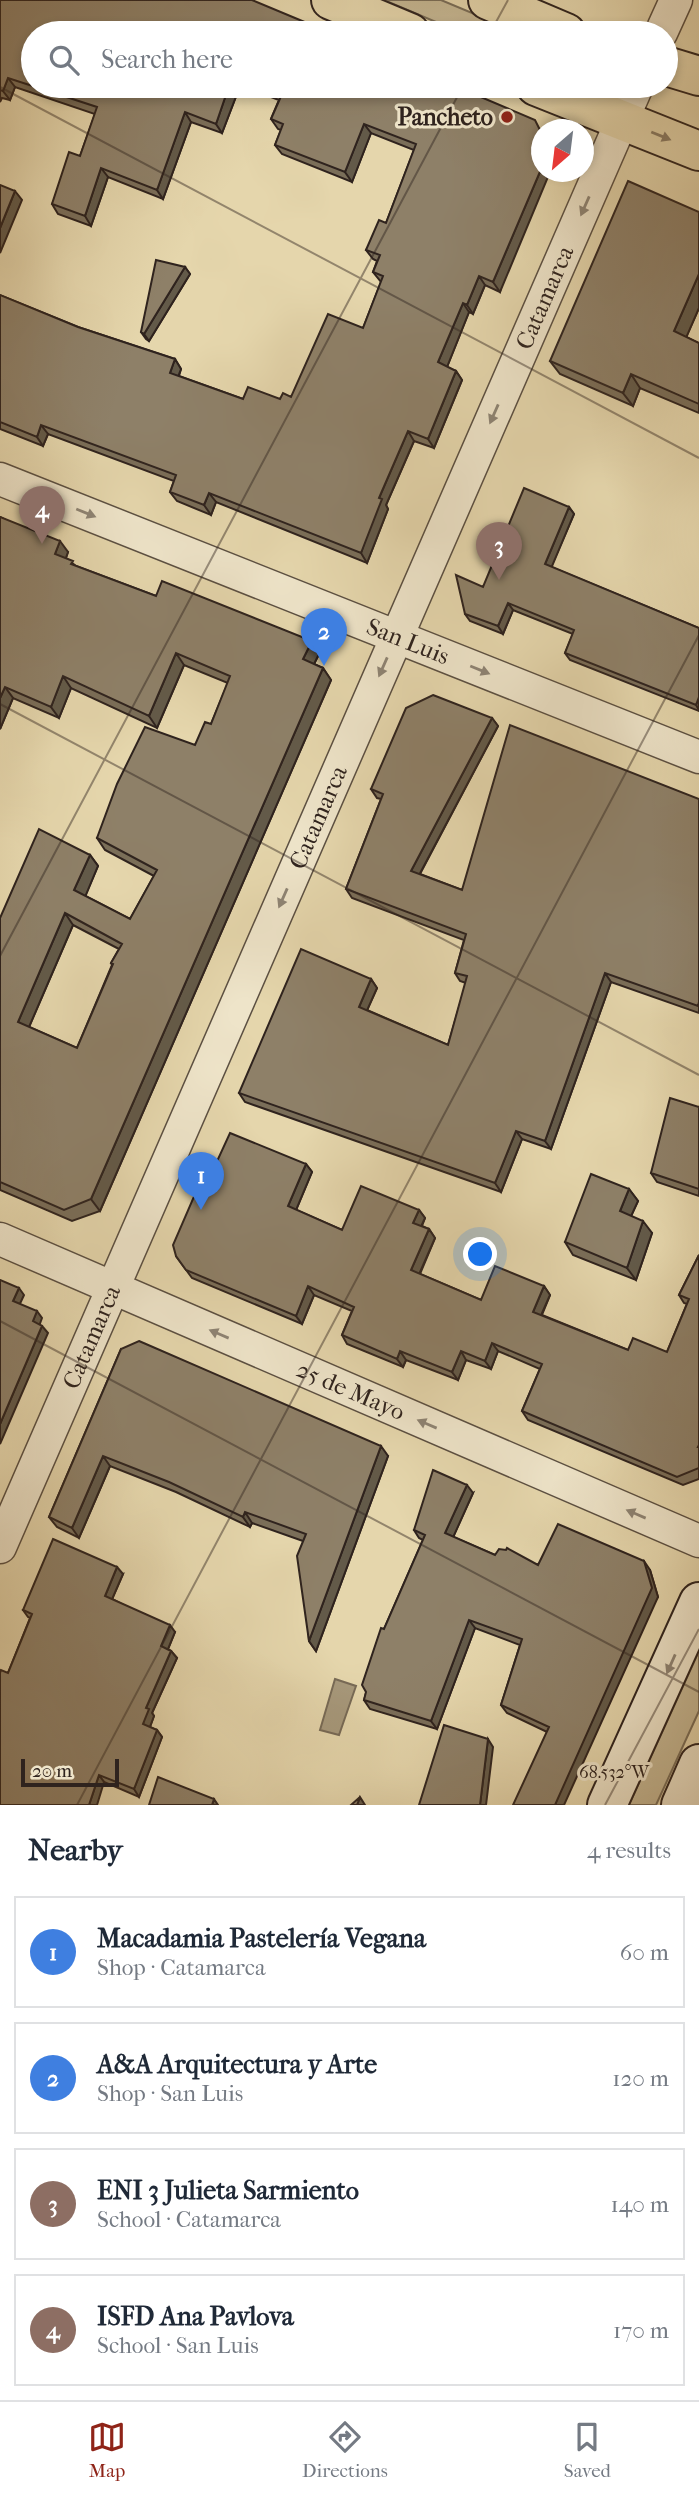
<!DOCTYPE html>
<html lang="en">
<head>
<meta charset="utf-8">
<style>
  body { margin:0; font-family:"IM FELL French Canon",serif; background:#f6f6f7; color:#1f2937 }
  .compass { position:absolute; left:531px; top:119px; width:63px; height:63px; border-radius:50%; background:#fff; box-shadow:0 4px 10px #0003; rotate:208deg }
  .scale { position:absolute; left:21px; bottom:18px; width:98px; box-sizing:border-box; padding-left:7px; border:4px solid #2f231e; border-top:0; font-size:19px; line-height:24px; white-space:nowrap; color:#2f231e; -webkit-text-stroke:5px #eee4c9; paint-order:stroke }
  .you { position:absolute; left:481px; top:1255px; width:24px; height:24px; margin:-18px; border:5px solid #fff; border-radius:50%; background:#1a73e8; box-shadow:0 0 0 10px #1a73e833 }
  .badge { display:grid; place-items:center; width:46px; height:46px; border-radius:50%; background:#8f2418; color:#fff; font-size:23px; font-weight:700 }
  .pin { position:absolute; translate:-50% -58px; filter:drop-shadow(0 2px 4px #0008) }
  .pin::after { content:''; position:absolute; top:37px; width:24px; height:21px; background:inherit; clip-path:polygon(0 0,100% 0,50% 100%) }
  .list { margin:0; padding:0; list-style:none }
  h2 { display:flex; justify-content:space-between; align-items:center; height:91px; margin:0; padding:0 28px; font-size:30px }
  h2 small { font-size:23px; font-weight:400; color:#747a83 }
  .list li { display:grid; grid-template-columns:46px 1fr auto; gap:21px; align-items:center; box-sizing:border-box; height:112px; margin:0 14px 14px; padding:0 14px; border:2px solid #e0e1e3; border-radius:0px }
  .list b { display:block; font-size:26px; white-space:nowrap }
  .list p { margin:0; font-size:23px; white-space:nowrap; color:#747a83 }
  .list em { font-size:23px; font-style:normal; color:#747a83 }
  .icon { flex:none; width:38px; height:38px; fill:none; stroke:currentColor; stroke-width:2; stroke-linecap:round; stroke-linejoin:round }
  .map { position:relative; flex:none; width:699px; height:1805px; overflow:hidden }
  .search { position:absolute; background:#fff; box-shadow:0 4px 10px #0003; left:21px; right:21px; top:21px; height:77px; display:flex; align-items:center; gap:18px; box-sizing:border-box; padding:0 24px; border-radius:38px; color:#747a83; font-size:26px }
  .sheet { height:595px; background:#fff }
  nav { display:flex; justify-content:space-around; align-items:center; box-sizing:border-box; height:98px; border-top:2px solid #e0e1e3; background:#fff; font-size:19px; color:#747a83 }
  nav a { display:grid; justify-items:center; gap:4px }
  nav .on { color:#8f2418 }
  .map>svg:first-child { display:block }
  .green { fill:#c6b894; stroke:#7a6e59; stroke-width:2 }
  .water { fill:#a7997c; stroke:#776a56; stroke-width:2 }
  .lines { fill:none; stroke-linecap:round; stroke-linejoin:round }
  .street-casing { stroke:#5c5042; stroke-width:35 }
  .secondary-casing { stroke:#2f231e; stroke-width:42 }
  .primary-casing { stroke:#2f231e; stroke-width:42 }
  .street { stroke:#eee4c9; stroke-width:32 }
  .secondary { stroke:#eee4c9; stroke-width:38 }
  .primary { stroke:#e5d6ac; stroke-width:38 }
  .wall { fill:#7a6e59; stroke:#2f231e; stroke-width:2; fill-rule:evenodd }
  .shaded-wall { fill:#635a49; stroke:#2f231e; stroke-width:2 }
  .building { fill:#8e8068; stroke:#2f231e; stroke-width:2; fill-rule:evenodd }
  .oneway { fill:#8a7c65 }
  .oneway2 { fill:#8e8474 }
  .ticks { fill:none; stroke:#2f231e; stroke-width:2; stroke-opacity:0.45 }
  .poi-dot { fill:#8f2418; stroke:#eee4c9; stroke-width:2.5 }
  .labels { text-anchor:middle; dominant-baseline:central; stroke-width:6; stroke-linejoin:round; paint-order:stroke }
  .poi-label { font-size:24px; font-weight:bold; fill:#2f231e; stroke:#eee4c9; text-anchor:end }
  .street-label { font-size:24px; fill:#2f231e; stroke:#eee4c9 }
  .ticks-label { font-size:18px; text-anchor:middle; fill:#2f231e; stroke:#eee4c9; stroke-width:6; stroke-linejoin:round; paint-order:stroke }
</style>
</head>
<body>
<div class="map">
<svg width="699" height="1805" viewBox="0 0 699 1805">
  <rect width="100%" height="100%" fill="#e5d6ac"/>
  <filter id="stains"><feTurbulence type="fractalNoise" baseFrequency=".00286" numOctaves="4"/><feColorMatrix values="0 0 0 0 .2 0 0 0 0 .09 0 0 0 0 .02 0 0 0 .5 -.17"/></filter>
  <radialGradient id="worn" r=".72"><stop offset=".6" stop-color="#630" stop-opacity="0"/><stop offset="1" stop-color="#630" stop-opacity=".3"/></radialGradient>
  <path class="green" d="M 384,0 L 441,0 L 520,33 L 462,33 Z
    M 699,1651 L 699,1711 L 656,1805 L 629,1805 Z"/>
  <path class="water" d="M 335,1679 L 356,1686 L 339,1735 L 320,1730 Z"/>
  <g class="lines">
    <defs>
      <g id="street">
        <path d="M 661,33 L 676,0"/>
        <path id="s1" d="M 0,479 L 699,757"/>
        <path id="s2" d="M 0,1239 L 699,1541"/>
        <path id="s3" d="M 0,1547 L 637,86"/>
      </g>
      <path id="secondary" d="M 607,1805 L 699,1602
        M 681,1805 L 699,1764"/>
      <path id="primary" d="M 331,0 L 410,33
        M 488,0 L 566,33
        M 666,66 L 699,76
        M 536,86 L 699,151"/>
    </defs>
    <use href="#street" class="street-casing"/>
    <use href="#secondary" class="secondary-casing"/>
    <use href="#primary" class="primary-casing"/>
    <use href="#street" class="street"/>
    <use href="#secondary" class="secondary"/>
    <use href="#primary" class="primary"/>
  </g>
  <path class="wall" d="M 0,0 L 33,86 L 240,86 L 222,133 L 191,122 L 163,199 L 108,177 L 91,226 L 58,214 L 52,204 L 80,156 L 95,114 L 15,87 L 10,100 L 2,98 L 0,102 Z
    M 241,86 L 455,86 L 542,130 L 500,292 L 485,285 L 473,314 L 469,312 L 447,367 L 456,371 L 462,380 L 434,448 L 414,441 L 386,505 L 388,509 L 367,563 L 216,502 L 211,515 L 177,501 L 170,492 L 174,481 L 48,434 L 43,446 L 0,429 L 0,295 L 78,327 L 175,359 L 181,369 L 179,376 L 243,399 L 280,399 L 291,397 L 363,328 L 381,282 L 373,272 L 377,261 L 373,259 L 366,250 L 386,223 L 414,150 L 371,133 L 352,182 L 282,154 L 275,145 L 281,130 L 278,129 L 271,119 L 279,100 Z
    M 699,212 L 699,308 L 686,337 L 699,343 L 699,413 L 640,388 L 633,406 L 560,374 L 550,361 Z
    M 185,267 L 190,274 L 149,341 L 146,339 L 141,332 Z
    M 569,507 L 574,514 L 551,567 L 699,628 L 699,711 L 570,660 L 565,653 L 573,634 L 513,610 L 503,634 L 470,621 L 465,614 L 483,587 Z
    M 0,517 L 68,552 L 66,558 L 76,566 L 156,596 L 320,652 L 314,664 L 323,668 L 331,680 L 100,1211 L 72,1221 L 0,1190 L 0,918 L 90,855 L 98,866 L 85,896 L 130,919 L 154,876 L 105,850 L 97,838 L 195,745 L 211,724 L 228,683 L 184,665 L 157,728 L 71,688 L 59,718 L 13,698 L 0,729 ZM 73,925 L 119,949 L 111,963 L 112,965 L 77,1048 L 29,1027 Z
    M 492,718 L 498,726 L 420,874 L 462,890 L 699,799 L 699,1013 L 611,982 L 551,1149 L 522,1139 L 501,1192 L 245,1102 L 239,1093 L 371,979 L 377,988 L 367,1010 L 448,1045 L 466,983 L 460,981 L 455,973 L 464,940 L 352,898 L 346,889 L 381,799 L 377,798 L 371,789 Z
    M 699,1107 L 699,1196 L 657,1182 L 651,1173 Z
    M 306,1164 L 312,1172 L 296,1210 L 342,1230 L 419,1210 L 425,1218 L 422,1226 L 429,1229 L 435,1238 L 420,1274 L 481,1300 L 544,1286 L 550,1295 L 542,1315 L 628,1350 L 667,1352 L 687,1304 L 684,1303 L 679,1295 L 699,1255 L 699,1479 L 683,1485 L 528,1420 L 522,1411 L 540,1369 L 498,1351 L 491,1369 L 466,1360 L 458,1380 L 406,1360 L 403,1367 L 347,1344 L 342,1335 L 352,1311 L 314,1295 L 302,1324 L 192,1278 L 176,1256 L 208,1181 Z
    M 629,1189 L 638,1201 L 631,1216 L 652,1233 L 636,1280 L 573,1255 L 565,1242 Z
    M 121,1349 L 388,1456 L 316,1651 L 309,1641 L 303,1541 L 252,1523 L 250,1527 L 176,1492 L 110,1466 L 79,1538 L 57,1527 L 49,1517 Z
    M 473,1493 L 453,1537 L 495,1555 L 538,1565 L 650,1570 L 658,1597 L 547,1732 L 507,1713 L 501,1705 L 520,1645 L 475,1628 L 437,1729 L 370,1709 L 364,1700 L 384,1629 L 423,1540 L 419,1538 L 414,1530 Z
    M 123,1574 L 112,1599 L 175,1632 L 168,1649 L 171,1651 L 177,1658 L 152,1713 L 154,1716 L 150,1727 L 157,1730 L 162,1737 L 139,1797 L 104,1782 L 8,1673 L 30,1618 L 28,1617 L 23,1610 Z"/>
  <path class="shaded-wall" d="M 8,78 L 15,87 L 10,100 L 3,91 Z
    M 229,86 L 240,86 L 222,133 L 216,124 Z
    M 185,112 L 191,122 L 163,199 L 157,190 Z
    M 364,124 L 371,133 L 352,182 L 345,172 Z
    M 542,167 L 542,172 L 550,172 L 500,292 L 493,282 Z
    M 101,168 L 108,177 L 91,226 L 85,216 Z
    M 15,191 L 22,200 L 0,253 L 0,228 Z
    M 185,267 L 190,274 L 149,341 L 144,334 Z
    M 699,274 L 699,308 L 683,345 L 674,331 Z
    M 479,276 L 485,285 L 473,314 L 467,305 Z
    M 463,303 L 469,312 L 445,372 L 438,362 Z
    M 175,359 L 181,369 L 176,382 L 170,373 Z
    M 456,371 L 462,380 L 434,448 L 428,439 Z
    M 631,374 L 640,388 L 633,406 L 623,393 Z
    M 41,425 L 48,434 L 43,446 L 37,437 Z
    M 408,431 L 414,441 L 386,505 L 388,509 L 367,563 L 361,553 L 379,498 Z
    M 209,493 L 216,502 L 211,515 L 204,505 Z
    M 569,507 L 574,514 L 550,571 L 545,564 Z
    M 60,541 L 68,552 L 63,566 L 55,554 Z
    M 508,603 L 513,610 L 503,634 L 498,626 Z
    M 312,641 L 320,652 L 311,670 L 303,659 Z
    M 176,653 L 184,665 L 157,728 L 149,716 Z
    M 323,668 L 331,680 L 100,1211 L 91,1199 Z
    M 63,676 L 71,688 L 59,718 L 51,707 Z
    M 5,687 L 13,698 L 0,729 L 0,698 Z
    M 699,697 L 699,710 L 696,705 Z
    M 492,718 L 498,726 L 417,879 L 411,871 Z
    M 90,855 L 98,866 L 83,902 L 74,890 Z
    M 65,913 L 73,925 L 26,1034 L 18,1022 Z
    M 605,973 L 611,982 L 551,1149 L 545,1141 Z
    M 371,979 L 377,988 L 365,1015 L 359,1007 Z
    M 516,1131 L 522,1139 L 501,1192 L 495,1183 Z
    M 306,1164 L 312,1172 L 294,1215 L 288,1206 Z
    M 629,1189 L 638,1201 L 628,1223 L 620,1211 Z
    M 419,1210 L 425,1218 L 419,1231 L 413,1223 Z
    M 643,1221 L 652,1233 L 636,1280 L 627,1268 Z
    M 429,1229 L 435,1238 L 417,1279 L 411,1270 Z
    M 308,1286 L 314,1295 L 302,1324 L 296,1316 Z
    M 544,1286 L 550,1295 L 539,1320 L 533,1312 Z
    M 19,1288 L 24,1295 L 18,1308 L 13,1301 Z
    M 37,1311 L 42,1318 L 38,1329 L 33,1321 Z
    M 42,1326 L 48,1333 L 0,1444 L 0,1424 Z
    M 492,1343 L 498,1351 L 491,1369 L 485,1361 Z
    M 400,1351 L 406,1360 L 403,1367 L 397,1359 Z
    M 461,1351 L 466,1360 L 458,1380 L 452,1372 Z
    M 381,1446 L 388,1456 L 316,1651 L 309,1641 Z
    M 103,1456 L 110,1466 L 79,1538 L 72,1528 Z
    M 467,1485 L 473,1493 L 451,1542 L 445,1533 Z
    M 245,1512 L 252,1523 L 250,1527 L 243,1517 Z
    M 644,1561 L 650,1570 L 658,1597 L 564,1805 L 555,1805 Z
    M 117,1567 L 123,1574 L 110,1604 L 105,1596 Z
    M 469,1620 L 475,1628 L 437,1729 L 431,1721 Z
    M 170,1625 L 175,1632 L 166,1654 L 161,1646 Z
    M 171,1651 L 177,1658 L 152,1713 L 154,1716 L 148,1732 L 143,1724 L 146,1708 Z
    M 157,1730 L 162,1737 L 139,1797 L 134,1789 Z
    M 488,1739 L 493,1747 L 486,1805 L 480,1805 Z
    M 99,1775 L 104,1782 L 97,1805 L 89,1805 Z
    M 360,1797 L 365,1805 L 357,1805 Z
    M 214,1799 L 218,1805 L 212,1805 Z"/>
  <path class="building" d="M 0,0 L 252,0 L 331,33 L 33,33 L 33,86 L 229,86 L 216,124 L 185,112 L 157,190 L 101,168 L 85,216 L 52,204 L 69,152 L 80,156 L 97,107 L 8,78 L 3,91 L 0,90 Z
    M 260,86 L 455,86 L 535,120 L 542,134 L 542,167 L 493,282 L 479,276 L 467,305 L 463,303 L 438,362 L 456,371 L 428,439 L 408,431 L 379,498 L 382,499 L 361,553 L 209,493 L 204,505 L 170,492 L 176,475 L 41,425 L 37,437 L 0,422 L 0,295 L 78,327 L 175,359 L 170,373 L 243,399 L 248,387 L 280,399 L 283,393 L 291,397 L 328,314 L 363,328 L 383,276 L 373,272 L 380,255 L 366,250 L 379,220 L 386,223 L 416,144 L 364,124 L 345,172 L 275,145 L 283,124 L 271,119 L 282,94 Z
    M 628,181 L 699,212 L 699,274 L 674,331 L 699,343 L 699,404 L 631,374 L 623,393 L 550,361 Z
    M 0,185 L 15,191 L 0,228 Z
    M 156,260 L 185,267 L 144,334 L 141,332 Z
    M 524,488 L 569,507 L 545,564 L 699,628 L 699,697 L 696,705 L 565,653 L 574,630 L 508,603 L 498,626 L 465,614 L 456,575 L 483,587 Z
    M 0,517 L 60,541 L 55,554 L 73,561 L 71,564 L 156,596 L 162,581 L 312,641 L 303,659 L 323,668 L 91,1199 L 64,1210 L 0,1182 L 0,918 L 39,829 L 90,855 L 74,890 L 130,919 L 157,870 L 97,838 L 117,784 L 145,727 L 195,745 L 205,722 L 211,724 L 230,676 L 176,653 L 149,716 L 63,676 L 51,707 L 5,687 L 0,698 ZM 65,913 L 122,944 L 111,963 L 113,964 L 77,1048 L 18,1022 Z
    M 433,695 L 492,718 L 411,871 L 462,890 L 510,725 L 699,799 L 699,1002 L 698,1006 L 605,973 L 545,1141 L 516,1131 L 495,1183 L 239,1093 L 301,949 L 371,979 L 359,1007 L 448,1045 L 467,976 L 455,973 L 466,934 L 346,889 L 383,794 L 371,789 L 406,708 Z
    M 670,1098 L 699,1107 L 699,1189 L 651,1173 Z
    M 230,1133 L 306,1164 L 288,1206 L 342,1230 L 361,1186 L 419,1210 L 413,1223 L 429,1229 L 411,1270 L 481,1300 L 495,1266 L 544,1286 L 533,1312 L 628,1350 L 633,1338 L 667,1352 L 689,1299 L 679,1295 L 699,1255 L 699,1445 L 698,1447 L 699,1447 L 699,1468 L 677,1477 L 522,1411 L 542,1364 L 492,1343 L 485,1361 L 461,1351 L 452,1372 L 400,1351 L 397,1359 L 342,1335 L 354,1307 L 308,1286 L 296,1316 L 186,1270 L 176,1256 L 173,1245 L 202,1178 L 208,1181 Z
    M 591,1174 L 629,1189 L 620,1211 L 643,1221 L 627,1268 L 565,1242 Z
    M 0,1280 L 19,1288 L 13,1301 L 37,1311 L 33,1321 L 42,1326 L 0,1424 Z
    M 139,1341 L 381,1446 L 309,1641 L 297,1556 L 306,1534 L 245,1512 L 243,1517 L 169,1482 L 103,1456 L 72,1528 L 49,1517 L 121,1349 Z
    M 433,1470 L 467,1485 L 445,1533 L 495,1555 L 499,1549 L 506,1550 L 507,1548 L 538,1565 L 558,1524 L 644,1561 L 652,1588 L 555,1805 L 513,1805 L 549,1727 L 501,1705 L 522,1639 L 469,1620 L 431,1721 L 364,1700 L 366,1692 L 362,1685 L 381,1628 L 384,1629 L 425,1535 L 414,1530 Z
    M 53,1539 L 117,1567 L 105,1596 L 170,1625 L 161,1646 L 171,1651 L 146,1708 L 149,1709 L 143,1724 L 157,1730 L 134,1789 L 99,1775 L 89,1805 L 0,1805 L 0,1673 L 1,1670 L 8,1673 L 32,1614 L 23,1610 Z
    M 444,1725 L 488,1739 L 480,1805 L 419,1805 Z
    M 158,1777 L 214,1799 L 212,1805 L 149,1805 Z
    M 360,1797 L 357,1805 L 351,1805 Z"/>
  <defs><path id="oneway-solid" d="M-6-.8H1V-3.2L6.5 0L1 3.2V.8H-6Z" transform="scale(1.75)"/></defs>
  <use class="oneway" href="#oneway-solid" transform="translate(661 136) rotate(22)"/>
  <g class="oneway2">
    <use href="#oneway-solid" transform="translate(585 206) rotate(114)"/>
    <use href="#oneway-solid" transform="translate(494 414) rotate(114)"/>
    <use href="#oneway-solid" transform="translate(86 513) rotate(22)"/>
    <use href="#oneway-solid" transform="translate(383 667) rotate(114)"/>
    <use href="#oneway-solid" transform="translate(480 670) rotate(22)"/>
    <use href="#oneway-solid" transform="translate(283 898) rotate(114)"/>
    <use href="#oneway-solid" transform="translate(219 1334) rotate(-157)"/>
    <use href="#oneway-solid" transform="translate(427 1424) rotate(-157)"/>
    <use href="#oneway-solid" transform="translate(636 1514) rotate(-157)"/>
    <use href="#oneway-solid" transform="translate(671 1664) rotate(114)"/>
  </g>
  <path class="ticks" d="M 490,33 L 508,0M 0,87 L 699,458M 0,704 L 699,1075M 0,956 L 463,86M 0,1321 L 699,1692M 77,1805 L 699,635M 605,1805 L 699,1629"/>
  <circle class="poi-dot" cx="507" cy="117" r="7"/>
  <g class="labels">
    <g class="poi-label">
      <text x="493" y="117">Pancheto</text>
    </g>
    <g class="street-label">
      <text stroke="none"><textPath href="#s3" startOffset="1363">Catamarca</textPath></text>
      <text stroke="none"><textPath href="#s1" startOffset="439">San Luis</textPath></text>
      <text stroke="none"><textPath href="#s3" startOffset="796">Catamarca</textPath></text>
      <text stroke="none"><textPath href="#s3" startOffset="229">Catamarca</textPath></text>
      <text stroke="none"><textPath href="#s2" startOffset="382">25 de Mayo</textPath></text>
    </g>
  </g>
  <g class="ticks-label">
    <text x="614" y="1778">68.532°W</text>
  </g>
  <rect width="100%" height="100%" filter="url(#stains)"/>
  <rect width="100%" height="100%" fill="url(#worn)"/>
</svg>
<svg class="compass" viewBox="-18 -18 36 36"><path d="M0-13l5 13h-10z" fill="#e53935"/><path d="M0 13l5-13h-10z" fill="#747a83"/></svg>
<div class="scale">20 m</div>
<div class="you"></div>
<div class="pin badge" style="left:201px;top:1210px;background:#3f7fe0">1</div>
<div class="pin badge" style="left:324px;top:666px;background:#3f7fe0">2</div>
<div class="pin badge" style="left:499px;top:580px;background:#8d6e63">3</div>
<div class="pin badge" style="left:42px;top:544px;background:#8d6e63">4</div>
<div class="search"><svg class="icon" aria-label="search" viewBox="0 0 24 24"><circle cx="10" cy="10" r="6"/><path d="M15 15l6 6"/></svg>Search here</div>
</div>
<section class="sheet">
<h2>Nearby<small>4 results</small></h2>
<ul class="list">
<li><span class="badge" style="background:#3f7fe0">1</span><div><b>Macadamia Pastelería Vegana</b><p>Shop · Catamarca</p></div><em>60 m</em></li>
<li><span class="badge" style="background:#3f7fe0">2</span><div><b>A&amp;A Arquitectura y Arte</b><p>Shop · San Luis</p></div><em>120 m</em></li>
<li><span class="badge" style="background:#8d6e63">3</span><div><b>ENI 3 Julieta Sarmiento</b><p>School · Catamarca</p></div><em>140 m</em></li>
<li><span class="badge" style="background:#8d6e63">4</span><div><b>ISFD Ana Pavlova</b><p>School · San Luis</p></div><em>170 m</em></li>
</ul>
</section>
<nav>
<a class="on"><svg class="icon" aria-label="map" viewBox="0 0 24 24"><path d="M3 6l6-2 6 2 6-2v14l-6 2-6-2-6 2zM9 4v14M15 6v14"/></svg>Map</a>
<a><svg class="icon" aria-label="directions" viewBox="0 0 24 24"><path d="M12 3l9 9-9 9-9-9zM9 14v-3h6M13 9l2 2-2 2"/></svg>Directions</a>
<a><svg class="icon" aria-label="saved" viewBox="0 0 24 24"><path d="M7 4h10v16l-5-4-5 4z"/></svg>Saved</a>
</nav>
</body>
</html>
